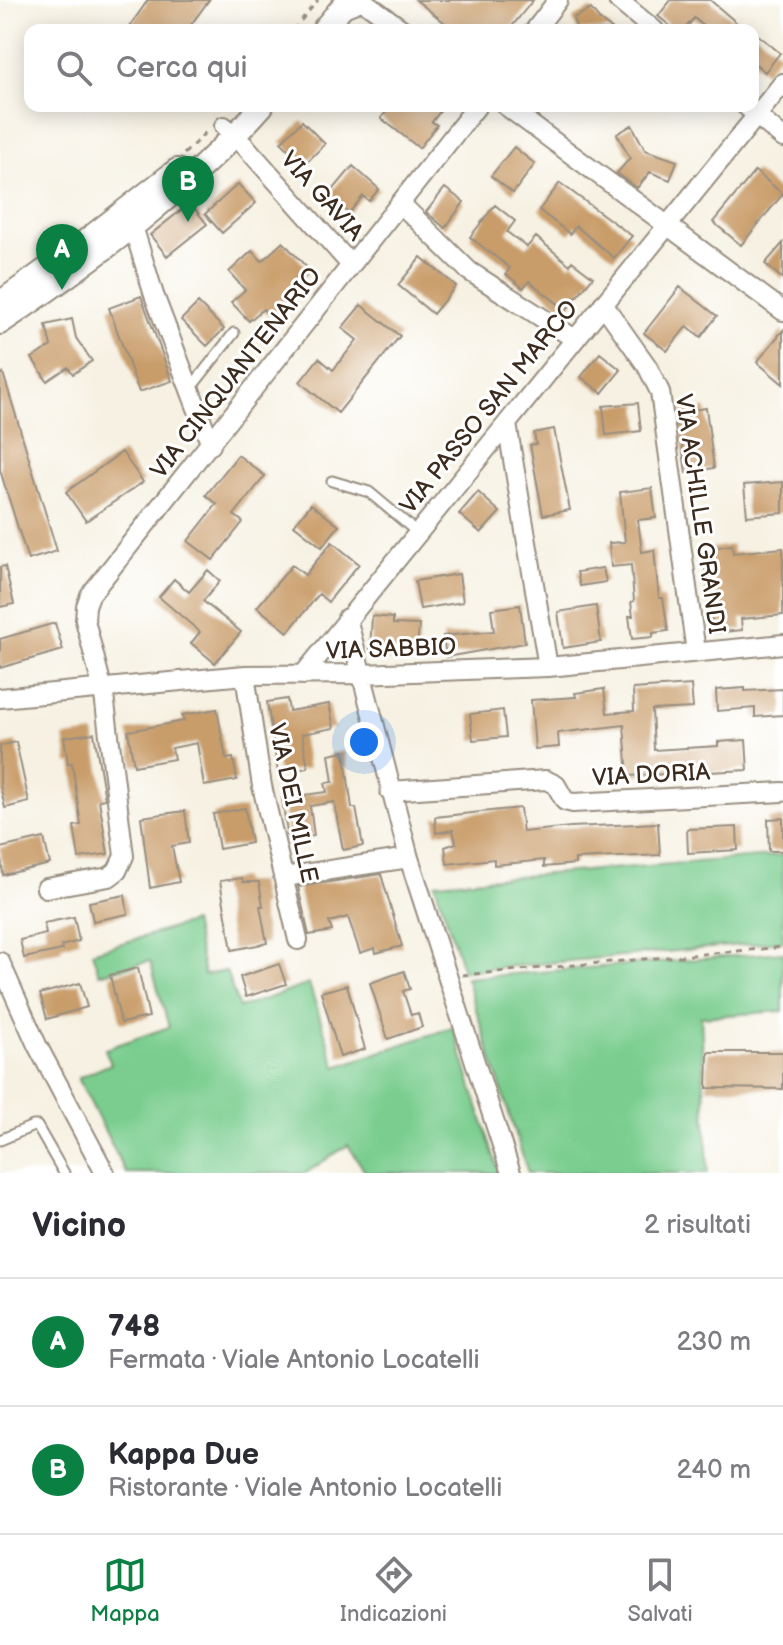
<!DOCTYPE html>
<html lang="it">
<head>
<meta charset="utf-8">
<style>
  body { margin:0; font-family:"Balsamiq Sans",sans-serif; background:#f2f2f3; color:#2b2b33 }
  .you { position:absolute; left:364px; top:742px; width:28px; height:28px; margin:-20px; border:6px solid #fff; border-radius:50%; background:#1a73e8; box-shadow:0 0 0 12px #1a73e833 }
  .badge { display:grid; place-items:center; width:52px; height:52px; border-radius:50%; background:#0b8043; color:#fff; font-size:26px; font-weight:700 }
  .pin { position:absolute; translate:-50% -66px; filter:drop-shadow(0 2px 4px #0008) }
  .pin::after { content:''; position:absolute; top:42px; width:28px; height:24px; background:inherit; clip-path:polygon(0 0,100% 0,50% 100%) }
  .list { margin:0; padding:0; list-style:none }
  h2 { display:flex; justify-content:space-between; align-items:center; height:104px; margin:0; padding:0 32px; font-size:34px }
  h2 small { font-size:26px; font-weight:400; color:#7c7c81 }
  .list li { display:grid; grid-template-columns:52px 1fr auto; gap:24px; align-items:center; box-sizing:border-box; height:128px; padding:0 32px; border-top:2px solid #e1e1e2 }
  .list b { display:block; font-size:30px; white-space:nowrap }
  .list p { margin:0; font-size:26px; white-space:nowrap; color:#7c7c81 }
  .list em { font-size:26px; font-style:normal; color:#7c7c81 }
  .icon { flex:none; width:44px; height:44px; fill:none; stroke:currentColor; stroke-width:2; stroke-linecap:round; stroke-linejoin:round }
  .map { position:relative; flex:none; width:783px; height:1173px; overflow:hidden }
  .search { position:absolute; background:#fff; box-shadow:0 4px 20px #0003; left:24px; right:24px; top:24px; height:88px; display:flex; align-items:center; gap:20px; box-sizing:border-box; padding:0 28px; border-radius:16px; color:#7c7c81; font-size:30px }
  .sheet { height:360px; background:#fff }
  nav { display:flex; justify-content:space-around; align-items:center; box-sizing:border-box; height:112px; border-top:2px solid #e1e1e2; background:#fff; font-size:22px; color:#7c7c81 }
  nav a { display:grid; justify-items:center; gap:4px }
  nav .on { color:#0b8043 }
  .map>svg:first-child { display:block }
  .green { fill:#7acd8f; stroke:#5a7c56; stroke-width:2 }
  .building { fill:#c99d6b }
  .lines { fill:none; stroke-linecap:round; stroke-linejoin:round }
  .service-casing { stroke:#988e80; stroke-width:13 }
  .minor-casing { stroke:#988e80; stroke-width:22 }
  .tertiary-casing { stroke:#988e80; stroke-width:26 }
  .path { stroke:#988e80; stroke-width:3; stroke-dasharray:6 6; stroke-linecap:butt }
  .service { stroke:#fff; stroke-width:9 }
  .minor { stroke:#fff; stroke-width:18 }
  .tertiary { stroke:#fff; stroke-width:22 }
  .labels { text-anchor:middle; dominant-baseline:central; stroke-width:6; stroke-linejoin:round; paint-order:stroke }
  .street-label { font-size:24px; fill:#3b2a1e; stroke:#fff }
</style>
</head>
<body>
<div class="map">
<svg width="783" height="1173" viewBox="0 0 783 1173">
  <rect width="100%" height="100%" fill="#fff"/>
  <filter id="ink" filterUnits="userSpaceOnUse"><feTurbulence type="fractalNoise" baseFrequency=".0125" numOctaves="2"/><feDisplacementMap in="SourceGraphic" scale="16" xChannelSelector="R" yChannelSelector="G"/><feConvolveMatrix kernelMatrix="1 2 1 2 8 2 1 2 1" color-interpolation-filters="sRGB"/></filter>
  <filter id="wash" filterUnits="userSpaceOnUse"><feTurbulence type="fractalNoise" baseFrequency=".006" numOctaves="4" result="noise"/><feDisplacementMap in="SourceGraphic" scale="32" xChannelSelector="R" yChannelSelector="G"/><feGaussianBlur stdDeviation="1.8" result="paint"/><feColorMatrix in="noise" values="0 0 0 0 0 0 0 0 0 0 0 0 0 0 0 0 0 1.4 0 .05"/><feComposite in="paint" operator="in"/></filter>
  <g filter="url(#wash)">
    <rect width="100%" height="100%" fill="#f6f1e2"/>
    <path class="green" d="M 783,855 L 783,941 L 463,971 L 435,883 Z
      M 193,922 L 204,975 L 226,971 L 239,1008 L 309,984 L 336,1067 L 453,1027 L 499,1173 L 366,1173 L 348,1145 L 306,1173 L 126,1173 L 78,1078 L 111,1064 L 105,1049 L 169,1027 L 150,961 L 99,974 L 92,952 Z
      M 783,952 L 783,1011 L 701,1017 L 708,1173 L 528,1173 L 466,978 Z"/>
    <g id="blocks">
      <path class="building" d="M 148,0 L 209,0 L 187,30 L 127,30 Z
        M 416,0 L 533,0 L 509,30 L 454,30 Z
        M 671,0 L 710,0 L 745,30 L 708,30 L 694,18 L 684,30 L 675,30 L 658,16 Z
        M 591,9 L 599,19 L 613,30 L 577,30 L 573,18 Z
        M 753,31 L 780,53 L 765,72 L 753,62 Z
        M 391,106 L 444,106 L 432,122 L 437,125 L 419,148 L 381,118 Z
        M 302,121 L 325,144 L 304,165 L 281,142 Z
        M 632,125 L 645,150 L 677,161 L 670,180 L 650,172 L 637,188 L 617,173 L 630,158 L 617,134 Z
        M 514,147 L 535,164 L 513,193 L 491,176 Z
        M 353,166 L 379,189 L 369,201 L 363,196 L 349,213 L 328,196 Z
        M 755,171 L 783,194 L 741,245 L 713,222 Z
        M 560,183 L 632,236 L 614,258 L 576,226 L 570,234 L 539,210 Z
        M 238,184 L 256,203 L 222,233 L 205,214 Z
        M 445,188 L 464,202 L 445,228 L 426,212 Z
        M 190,203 L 207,224 L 167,256 L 150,235 Z
        M 495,205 L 515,221 L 507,232 L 527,247 L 536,237 L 570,265 L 572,261 L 593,277 L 566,310 L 529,281 L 523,288 L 506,274 L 510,268 L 470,237 Z
        M 283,242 L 310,271 L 280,300 L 285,306 L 272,318 L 263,309 L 249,321 L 231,302 L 245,290 L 229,272 L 252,251 L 262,261 Z
        M 783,243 L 783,279 L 765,264 Z
        M 421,257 L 456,286 L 433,314 L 398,285 Z
        M 680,287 L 717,316 L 701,337 L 687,326 L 667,351 L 644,333 Z
        M 141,296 L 172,381 L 139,392 L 109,308 Z
        M 198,303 L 224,329 L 207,346 L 181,320 Z
        M 361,305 L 400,336 L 338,413 L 300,382 L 319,358 L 333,370 L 357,340 L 342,328 Z
        M 72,319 L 76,338 L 92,361 L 73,374 L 68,367 L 47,381 L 32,358 L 51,346 L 46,325 Z
        M 783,330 L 783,384 L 757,362 Z
        M 600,353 L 621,370 L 602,393 L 581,377 Z
        M 3,373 L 57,551 L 28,560 L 0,470 L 0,374 Z
        M 638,403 L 641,431 L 606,435 L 603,406 Z
        M 706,408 L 714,468 L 686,473 L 678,412 Z
        M 554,429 L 570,510 L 543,515 L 530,445 L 536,444 L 534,433 Z
        M 122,452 L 143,482 L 86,521 L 66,492 Z
        M 238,455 L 265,476 L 234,515 L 243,522 L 213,560 L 188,541 L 217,504 L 206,495 Z
        M 783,482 L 783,513 L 747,516 L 744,485 Z
        M 652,488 L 656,518 L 638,520 L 642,552 L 654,550 L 659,598 L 663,598 L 668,631 L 653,633 L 653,637 L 632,639 L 629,616 L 633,616 L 631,602 L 634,601 L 631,565 L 611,567 L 609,543 L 625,542 L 620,492 Z
        M 478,492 L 500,512 L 481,533 L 459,514 Z
        M 311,504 L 339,526 L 322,547 L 294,525 Z
        M 332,542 L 359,564 L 328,602 L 319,594 L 288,632 L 257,607 L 292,565 L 305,575 Z
        M 732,545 L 733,553 L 783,548 L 783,615 L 741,619 L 742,630 L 713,633 L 703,549 Z
        M 5,566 L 14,604 L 0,607 L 0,567 Z
        M 603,568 L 606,582 L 580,586 L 577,572 Z
        M 208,570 L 220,581 L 203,601 L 241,632 L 215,663 L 191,643 L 200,632 L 159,597 L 174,579 L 189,592 Z
        M 459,574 L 463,602 L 420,609 L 415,581 Z
        M 520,605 L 525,643 L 446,657 L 443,636 L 494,631 L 491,609 Z
        M 596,606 L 601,642 L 563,648 L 558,612 Z
        M 372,616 L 393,618 L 393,624 L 419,625 L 417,652 L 370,649 Z
        M 55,623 L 63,650 L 0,668 L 0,639 Z
        M 691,685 L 693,708 L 652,710 L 654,750 L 718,746 L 718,742 L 746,740 L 748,770 L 628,776 L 624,725 L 558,733 L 559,747 L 535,749 L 531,700 L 576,697 L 575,693 L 604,689 L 607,713 L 634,711 L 633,689 Z
        M 745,688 L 745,691 L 783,689 L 783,715 L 755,717 L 755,708 L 717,711 L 716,690 Z
        M 287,699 L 289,711 L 329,704 L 334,728 L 302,734 L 308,768 L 278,773 L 267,702 Z
        M 217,709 L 226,759 L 233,758 L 237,780 L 204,786 L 197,743 L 172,748 L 174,759 L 134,766 L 128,731 L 184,721 L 182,715 Z
        M 503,710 L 506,737 L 473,740 L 470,714 Z
        M 94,733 L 105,799 L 99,800 L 108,854 L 79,858 L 74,826 L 81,825 L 72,763 L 68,764 L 64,737 Z
        M 16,742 L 29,802 L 5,808 L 0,785 L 0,746 Z
        M 344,751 L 352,808 L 356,808 L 363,846 L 343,850 L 334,802 L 310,806 L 314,836 L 288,840 L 282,798 L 327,792 L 325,783 L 333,782 L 329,754 Z
        M 245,808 L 251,843 L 219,849 L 213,814 Z
        M 520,808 L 523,832 L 571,827 L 658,823 L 660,855 L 575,859 L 575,864 L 544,867 L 544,860 L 494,865 L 494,859 L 447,864 L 445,847 L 456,843 L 453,830 L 436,833 L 435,817 Z
        M 185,811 L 189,843 L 172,846 L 179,882 L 150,888 L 141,817 Z
        M 783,818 L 783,851 L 769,851 L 768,819 Z
        M 737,827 L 738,850 L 688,853 L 687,829 Z
        M 44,838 L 50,864 L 3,875 L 0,848 Z
        M 381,874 L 402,946 L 376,953 L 375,948 L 360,953 L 348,917 L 329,922 L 332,931 L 309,935 L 298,887 Z
        M 242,878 L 243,882 L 259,882 L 263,906 L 260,906 L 267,943 L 232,950 L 220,881 Z
        M 125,895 L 128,914 L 93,921 L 89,902 Z
        M 74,917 L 79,941 L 61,946 L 62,950 L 24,958 L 20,940 L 46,934 L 44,923 Z
        M 279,964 L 286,984 L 246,997 L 240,977 Z
        M 138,968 L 149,1017 L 121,1023 L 110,975 Z
        M 404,971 L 410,989 L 403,991 L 411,1015 L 418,1013 L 422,1027 L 388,1039 L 370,983 Z
        M 80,983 L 87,1007 L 47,1019 L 40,994 Z
        M 347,985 L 365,1049 L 340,1057 L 321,992 Z
        M 708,1052 L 783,1052 L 783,1089 L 707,1088 Z"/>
    </g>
  </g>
  <g filter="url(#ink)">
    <use href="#blocks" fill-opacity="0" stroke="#988e80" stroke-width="2"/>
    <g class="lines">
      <defs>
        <path id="service" d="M 190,389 L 234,333
          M 332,481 L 369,492 L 418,533
          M 0,1140 L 33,1126 L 37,1126 L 64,1173"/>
        <path id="minor" d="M 362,0 L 403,30
          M 618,0 L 654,30
          M 535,30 L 558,0
          M 506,106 L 783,311
          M 746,106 L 783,138
          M 224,126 L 246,147 L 351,265
          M 400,203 L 469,271 L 575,339
          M 124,217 L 136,236 L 154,295 L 211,445
          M 603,304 L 647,366 L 660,392 L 696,652
          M 507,424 L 548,667
          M 347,618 L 409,858 L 511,1173
          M 245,675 L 262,786 L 298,940
          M 303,675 L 783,83
          M 0,698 L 245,675 L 361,674 L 548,667 L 783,644
          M 390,791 L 546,780 L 556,785 L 565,801 L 573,803 L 783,792
          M 284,877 L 409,858
          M 46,888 L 109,877 L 117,871 L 124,856 L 104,695 L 85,620 L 86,606 L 90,595 L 477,106
          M 0,962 L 37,1045 L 105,1173"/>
        <path id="tertiary" d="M 323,30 L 343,6 L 358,0
          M 0,303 L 91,237 L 177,170
          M 0,323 C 93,260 187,190 262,106"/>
      </defs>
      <use href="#service" class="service-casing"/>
      <use href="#minor" class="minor-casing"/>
      <use href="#tertiary" class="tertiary-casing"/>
      <path class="path" d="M 293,30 L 318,0
        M 184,154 L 207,131
        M 462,975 L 783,947"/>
      <use href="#service" class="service"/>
      <use href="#minor" class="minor"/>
      <use href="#tertiary" class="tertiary"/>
    </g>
  </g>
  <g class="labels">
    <g class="street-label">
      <text transform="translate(322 196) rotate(48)">VIA GAVIA</text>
      <text transform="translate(236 373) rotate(-52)">VIA CINQUANTENARIO</text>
      <text transform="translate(489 407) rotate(-51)">VIA PASSO SAN MARCO</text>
      <text transform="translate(700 514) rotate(82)">VIA ACHILLE GRANDI</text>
      <text transform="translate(391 649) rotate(-2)">VIA SABBIO</text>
      <text transform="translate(651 775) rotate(-3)">VIA DORIA</text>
      <text transform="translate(293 803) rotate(78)">VIA DEI MILLE</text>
    </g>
  </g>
</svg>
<div class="you"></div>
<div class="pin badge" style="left:62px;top:290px">A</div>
<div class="pin badge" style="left:188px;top:222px">B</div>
<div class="search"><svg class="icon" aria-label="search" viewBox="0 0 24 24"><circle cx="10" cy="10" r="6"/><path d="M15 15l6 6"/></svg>Cerca qui</div>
</div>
<section class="sheet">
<h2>Vicino<small>2 risultati</small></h2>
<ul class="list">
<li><span class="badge">A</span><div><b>748</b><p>Fermata · Viale Antonio Locatelli</p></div><em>230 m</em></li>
<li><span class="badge">B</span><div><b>Kappa Due</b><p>Ristorante · Viale Antonio Locatelli</p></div><em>240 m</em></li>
</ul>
</section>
<nav>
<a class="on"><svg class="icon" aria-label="map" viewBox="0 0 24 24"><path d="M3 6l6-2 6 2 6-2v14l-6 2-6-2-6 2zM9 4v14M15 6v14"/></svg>Mappa</a>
<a><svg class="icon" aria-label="directions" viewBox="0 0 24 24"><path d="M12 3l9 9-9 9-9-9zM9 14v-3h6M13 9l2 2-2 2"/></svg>Indicazioni</a>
<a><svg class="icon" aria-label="saved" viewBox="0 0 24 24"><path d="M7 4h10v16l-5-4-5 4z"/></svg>Salvati</a>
</nav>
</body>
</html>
